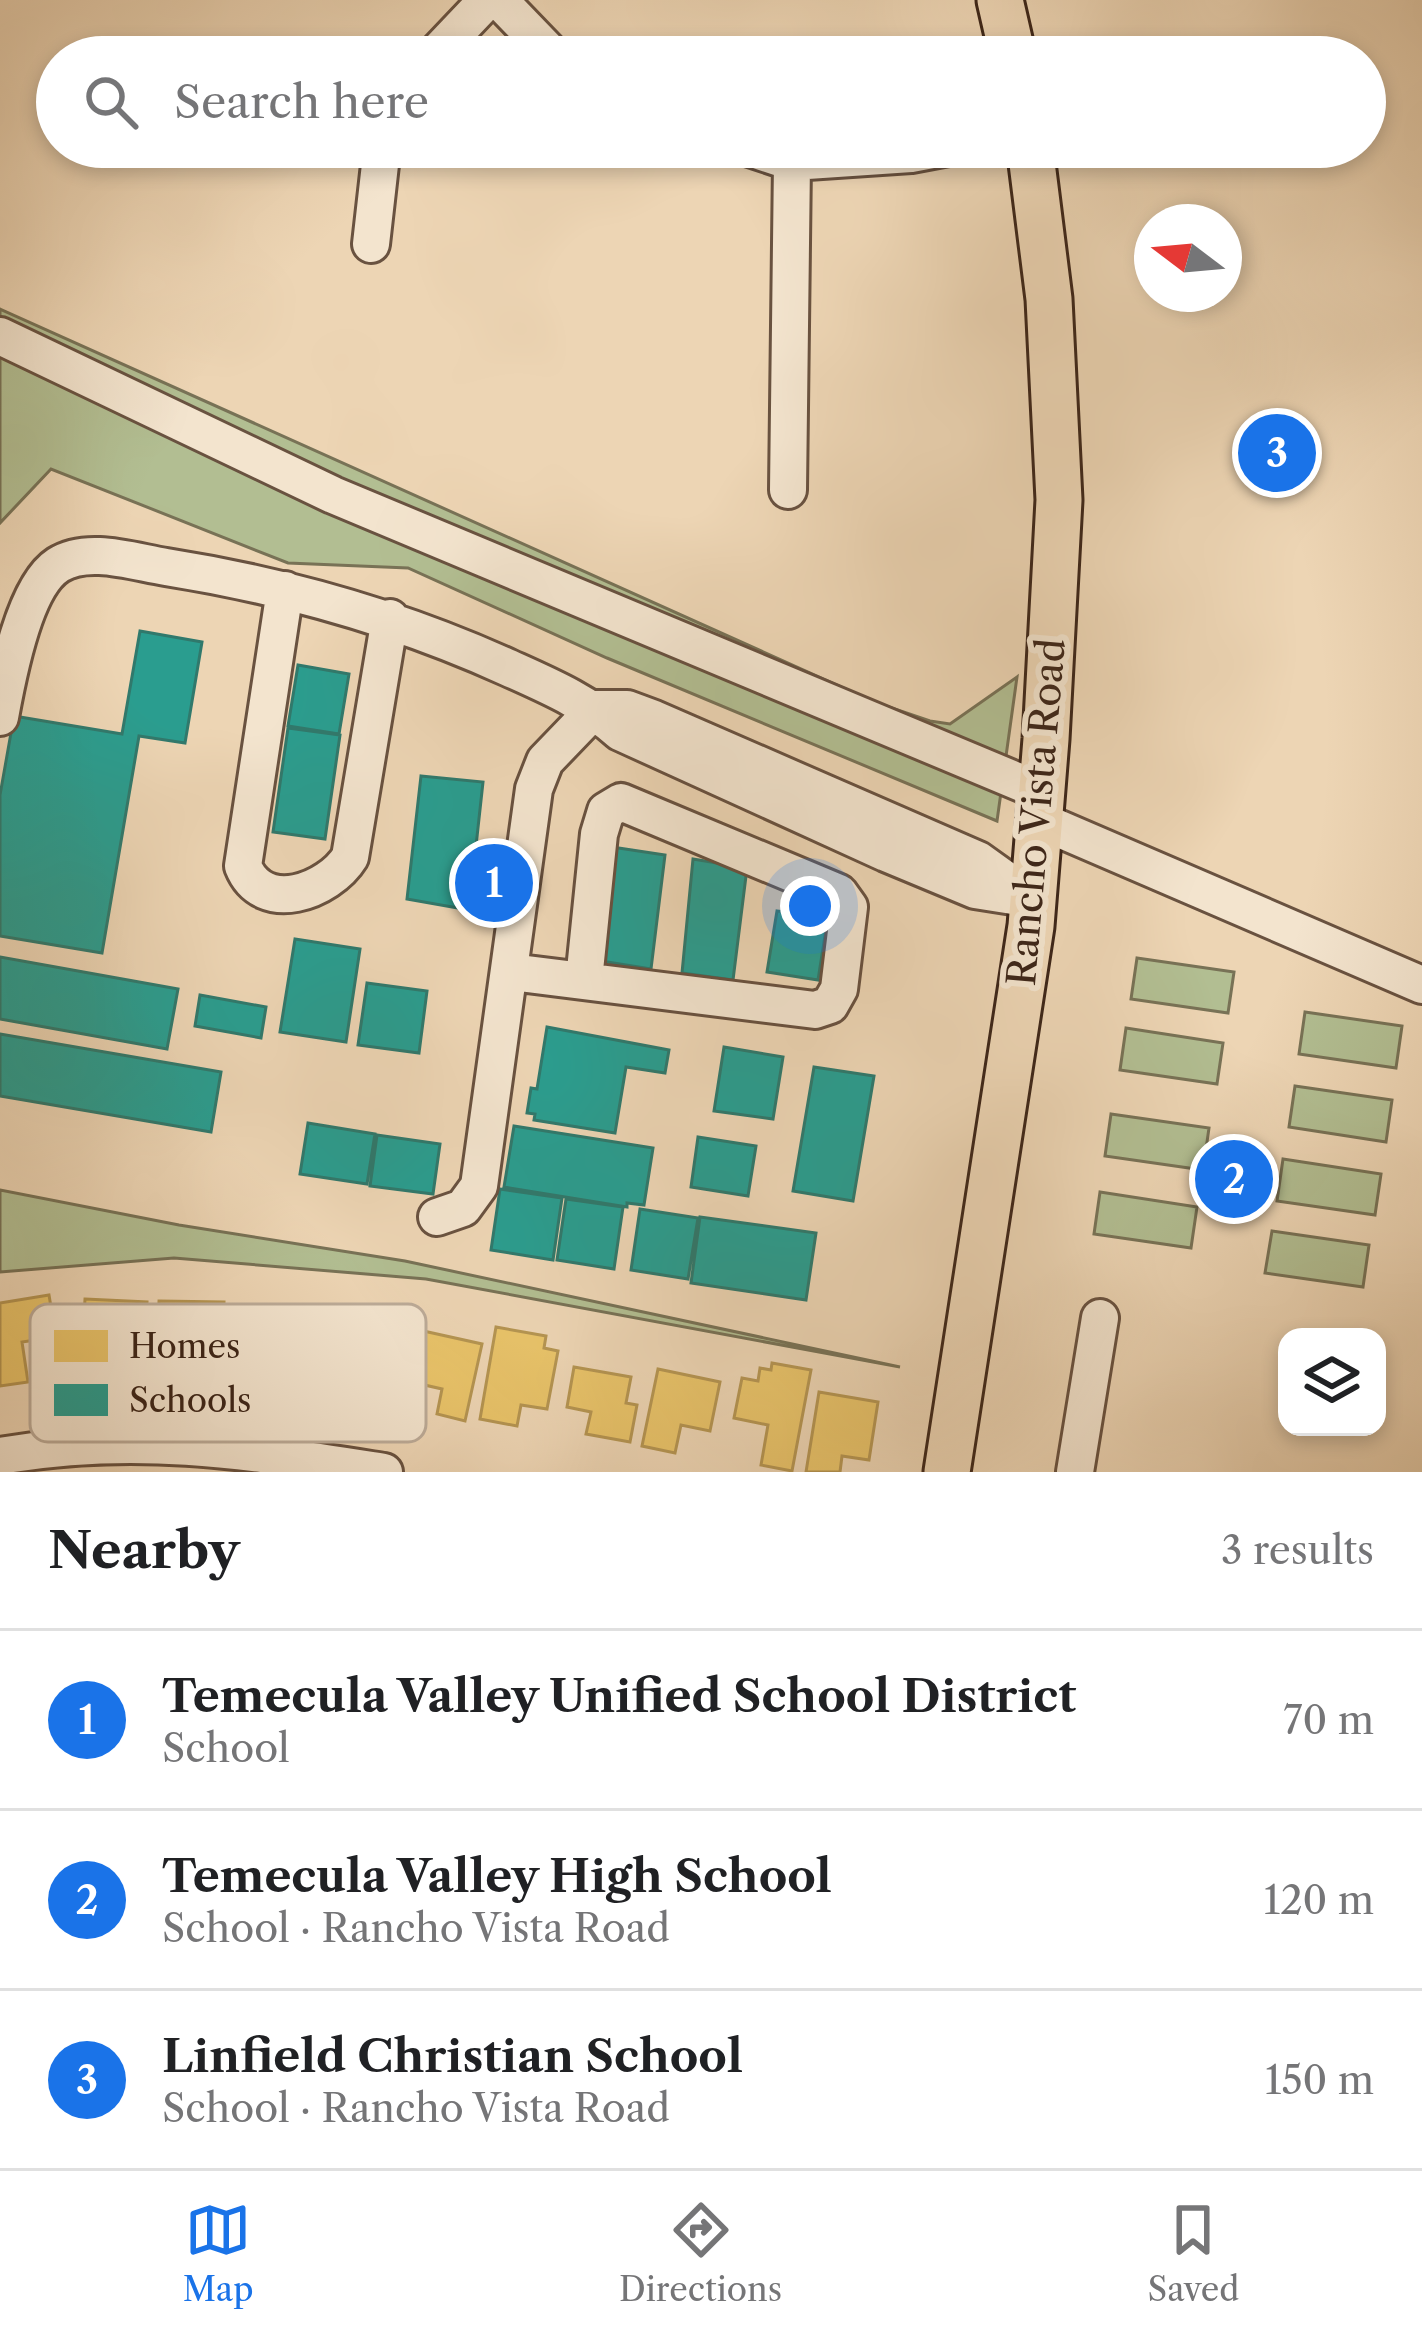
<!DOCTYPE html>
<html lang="en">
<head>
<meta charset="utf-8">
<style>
  body { margin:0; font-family:"Libre Caslon Text",serif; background:#f2f2f2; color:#202124 }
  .controls { position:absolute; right:36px; bottom:36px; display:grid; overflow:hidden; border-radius:24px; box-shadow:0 6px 18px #0003 }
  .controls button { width:108px; height:108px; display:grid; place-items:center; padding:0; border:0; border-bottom:3px solid #e0e0e0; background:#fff; color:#202124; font:60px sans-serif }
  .compass { position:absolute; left:1134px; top:204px; width:108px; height:108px; border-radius:50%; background:#fff; box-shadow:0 6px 18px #0003; rotate:286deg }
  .you { position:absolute; left:810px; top:906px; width:42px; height:42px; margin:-30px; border:9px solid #fff; border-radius:50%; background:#1a73e8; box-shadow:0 0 0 18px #1a73e833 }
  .badge { display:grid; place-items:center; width:78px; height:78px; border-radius:50%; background:#1a73e8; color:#fff; font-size:39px; font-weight:700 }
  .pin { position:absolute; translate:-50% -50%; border:6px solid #fff; box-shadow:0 3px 12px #0006 }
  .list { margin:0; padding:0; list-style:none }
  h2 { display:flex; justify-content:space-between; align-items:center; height:156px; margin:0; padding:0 48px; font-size:51px }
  h2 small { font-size:39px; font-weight:400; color:#757577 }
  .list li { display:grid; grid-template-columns:78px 1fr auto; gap:36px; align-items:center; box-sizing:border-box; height:180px; padding:0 48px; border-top:3px solid #e0e0e0 }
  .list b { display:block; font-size:45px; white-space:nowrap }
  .list p { margin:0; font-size:39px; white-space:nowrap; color:#757577 }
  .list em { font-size:39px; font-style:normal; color:#757577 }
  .icon { flex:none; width:66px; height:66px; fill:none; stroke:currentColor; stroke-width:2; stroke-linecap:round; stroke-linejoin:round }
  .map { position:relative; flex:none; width:1422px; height:1472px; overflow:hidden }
  .search { position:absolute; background:#fff; box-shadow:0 6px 18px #0003; left:36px; right:36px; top:36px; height:132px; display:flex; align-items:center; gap:30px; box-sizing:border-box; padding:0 42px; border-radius:66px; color:#757577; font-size:45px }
  .sheet { height:696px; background:#fff }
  nav { display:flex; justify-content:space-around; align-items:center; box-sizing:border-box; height:168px; border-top:3px solid #e0e0e0; background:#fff; font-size:33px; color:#757577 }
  nav a { display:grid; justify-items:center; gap:6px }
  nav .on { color:#1a73e8 }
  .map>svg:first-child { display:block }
  .green { fill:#b2be92; stroke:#787256; stroke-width:3 }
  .homes { fill:#e9c46a; stroke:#b59552; stroke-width:3 }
  .schools { fill:#2a9d8f; stroke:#30796c; stroke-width:3 }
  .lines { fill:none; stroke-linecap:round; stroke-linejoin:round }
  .minor-casing { stroke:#695240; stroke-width:42 }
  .major-casing { stroke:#3d2619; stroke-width:51 }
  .minor { stroke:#f3e4ce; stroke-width:36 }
  .major { stroke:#edd5b4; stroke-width:45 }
  .labels { text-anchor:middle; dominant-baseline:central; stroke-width:12; stroke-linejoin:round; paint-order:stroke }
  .street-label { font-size:39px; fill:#3d2619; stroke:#f3e4ce }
  .key { fill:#f3e4ce; stroke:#bcab98; stroke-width:3 }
  .key-label { font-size:33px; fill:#3d2619 }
</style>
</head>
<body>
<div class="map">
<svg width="1422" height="1472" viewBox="0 0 1422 1472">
  <rect width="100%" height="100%" fill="#edd5b4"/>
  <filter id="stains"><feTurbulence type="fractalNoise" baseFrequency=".00167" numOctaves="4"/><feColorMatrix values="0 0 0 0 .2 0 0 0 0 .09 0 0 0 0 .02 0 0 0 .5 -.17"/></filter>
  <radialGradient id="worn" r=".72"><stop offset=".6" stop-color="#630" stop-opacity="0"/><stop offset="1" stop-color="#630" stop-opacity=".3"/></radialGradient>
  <path class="green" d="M 0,309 L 877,703 L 930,721 L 950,724 L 1017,677 L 997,821 L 607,658 L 408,568 L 288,563 L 51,469 L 0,523 Z
    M 1137,958 L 1234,972 L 1228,1013 L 1131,999 Z
    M 1305,1012 L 1402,1026 L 1396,1068 L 1299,1054 Z
    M 1126,1028 L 1223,1043 L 1217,1084 L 1120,1070 Z
    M 1295,1086 L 1392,1100 L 1386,1142 L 1289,1127 Z
    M 1111,1114 L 1209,1128 L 1203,1170 L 1105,1156 Z
    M 1283,1159 L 1381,1174 L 1375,1215 L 1277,1201 Z
    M 0,1190 L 179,1225 L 405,1261 L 900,1367 L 426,1279 L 174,1258 L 0,1272 Z
    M 1100,1192 L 1197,1207 L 1191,1248 L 1094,1234 Z
    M 1272,1231 L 1369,1245 L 1363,1287 L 1265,1273 Z"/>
  <path class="homes" d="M 49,1295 L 56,1337 L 22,1342 L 28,1382 L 0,1386 L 0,1303 Z
    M 85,1299 L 147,1302 L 144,1378 L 110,1376 L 111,1353 L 82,1352 Z
    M 159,1301 L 224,1302 L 223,1350 L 189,1349 L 188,1377 L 156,1376 Z
    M 496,1327 L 546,1336 L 544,1348 L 558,1351 L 547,1409 L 521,1405 L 517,1426 L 480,1419 Z
    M 419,1330 L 482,1344 L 465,1421 L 437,1414 L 442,1389 L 407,1381 Z
    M 772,1363 L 811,1370 L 792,1471 L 761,1465 L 768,1425 L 734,1418 L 742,1378 L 758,1381 L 760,1368 L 771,1370 Z
    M 574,1367 L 631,1377 L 626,1403 L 637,1405 L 630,1442 L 586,1434 L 591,1412 L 567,1407 Z
    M 658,1369 L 720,1382 L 710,1431 L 681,1425 L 675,1453 L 642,1446 Z
    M 819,1392 L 878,1402 L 869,1460 L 842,1456 L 840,1472 L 806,1472 Z"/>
  <path class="schools" d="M 140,631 L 202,642 L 185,743 L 139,736 L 102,953 L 0,936 L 0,795 L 14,716 L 122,734 Z
    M 298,665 L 349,674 L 339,734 L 288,726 Z
    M 288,728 L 340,735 L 325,839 L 273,832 Z
    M 421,776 L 483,782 L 469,910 L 407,899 Z
    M 612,847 L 665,855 L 651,969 L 601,961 Z
    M 693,859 L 747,868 L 733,980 L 682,973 Z
    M 777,911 L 828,917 L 818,980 L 767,972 Z
    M 295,939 L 360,949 L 346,1042 L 280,1032 Z
    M 0,957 L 178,989 L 167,1049 L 0,1019 Z
    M 367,983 L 427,991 L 419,1053 L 358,1045 Z
    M 200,995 L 266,1007 L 261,1038 L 195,1026 Z
    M 547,1027 L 669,1050 L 665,1073 L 626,1067 L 615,1133 L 534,1120 L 535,1114 L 527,1113 L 531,1088 L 537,1089 Z
    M 0,1034 L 221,1072 L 211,1132 L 0,1096 Z
    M 724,1047 L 783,1057 L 773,1119 L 714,1111 Z
    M 814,1067 L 874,1076 L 853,1201 L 793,1191 Z
    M 308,1123 L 375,1134 L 367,1184 L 300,1174 Z
    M 514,1126 L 653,1148 L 644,1205 L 627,1203 L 627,1207 L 504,1187 Z
    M 377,1135 L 440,1144 L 433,1194 L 370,1186 Z
    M 698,1137 L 756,1146 L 748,1196 L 691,1187 Z
    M 500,1189 L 562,1198 L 553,1260 L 491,1250 Z
    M 566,1199 L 623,1207 L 614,1269 L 557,1260 Z
    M 640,1209 L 698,1218 L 688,1279 L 631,1270 Z
    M 700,1217 L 816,1233 L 806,1300 L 691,1283 Z"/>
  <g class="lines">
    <defs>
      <path id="minor" d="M 499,0 L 554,57
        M 433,57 L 487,0
        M 747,147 L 792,162 L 911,154 L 948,147
        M 371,244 L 382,147
        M 0,336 L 333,495 L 1043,792
        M 788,490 L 792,162
        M 285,590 L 243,866 C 263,916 329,891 350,857 L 390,618
        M 0,717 C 7,678 24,587 58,565 C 88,546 134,562 166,567 C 286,586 399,618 509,668 C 549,686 587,702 620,732 L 886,853 L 975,890 L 1033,899
        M 1041,821 L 1422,985
        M 511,972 L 815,1010 L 830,1005 L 839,989 L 849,907 L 839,893 L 621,802 L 606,811 L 599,834 L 584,980
        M 437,1217 L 463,1208 L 479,1186 L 534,789 L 545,761 L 595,709 L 627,709 L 654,719 L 978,860 L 1024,893
        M 0,1456 C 136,1432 249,1451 384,1472
        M 1075,1472 L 1100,1318"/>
      <path id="major" d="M 1000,0 L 1013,57
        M 947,1472 L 1031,926 L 1046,739 L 1059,500 L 1049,299 L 1030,147"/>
    </defs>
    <use href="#minor" class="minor-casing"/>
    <use href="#major" class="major-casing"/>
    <use href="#minor" class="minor"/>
    <use href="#major" class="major"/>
  </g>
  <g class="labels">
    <g class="street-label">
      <text transform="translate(1036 812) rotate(-85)">Rancho Vista Road</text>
    </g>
  </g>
  <rect x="30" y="1304" width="396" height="138" rx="18" class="key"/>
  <rect x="54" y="1330" width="54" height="32" fill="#e9c46a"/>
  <rect x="54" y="1384" width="54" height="32" fill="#2a9d8f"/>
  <g class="key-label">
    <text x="129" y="1358">Homes</text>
    <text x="129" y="1412">Schools</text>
  </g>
  <rect width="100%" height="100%" filter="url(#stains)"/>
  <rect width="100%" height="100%" fill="url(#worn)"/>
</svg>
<div class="controls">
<button><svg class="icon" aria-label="layers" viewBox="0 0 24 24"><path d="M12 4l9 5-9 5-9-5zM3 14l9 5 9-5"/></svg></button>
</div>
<svg class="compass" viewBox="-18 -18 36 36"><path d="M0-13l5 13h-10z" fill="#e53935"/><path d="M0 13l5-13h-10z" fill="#757577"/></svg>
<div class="you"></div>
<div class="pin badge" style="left:494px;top:883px">1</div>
<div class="pin badge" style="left:1234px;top:1179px">2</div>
<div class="pin badge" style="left:1277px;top:453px">3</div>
<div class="search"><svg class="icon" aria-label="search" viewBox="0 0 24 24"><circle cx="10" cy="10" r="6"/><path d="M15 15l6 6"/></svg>Search here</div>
</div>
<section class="sheet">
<h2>Nearby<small>3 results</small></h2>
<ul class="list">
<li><span class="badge">1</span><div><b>Temecula Valley Unified School District</b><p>School</p></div><em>70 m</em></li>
<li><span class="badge">2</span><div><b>Temecula Valley High School</b><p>School · Rancho Vista Road</p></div><em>120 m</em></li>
<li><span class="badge">3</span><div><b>Linfield Christian School</b><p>School · Rancho Vista Road</p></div><em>150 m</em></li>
</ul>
</section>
<nav>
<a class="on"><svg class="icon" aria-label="map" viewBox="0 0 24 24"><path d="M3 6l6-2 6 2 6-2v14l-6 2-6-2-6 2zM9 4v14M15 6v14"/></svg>Map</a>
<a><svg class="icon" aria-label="directions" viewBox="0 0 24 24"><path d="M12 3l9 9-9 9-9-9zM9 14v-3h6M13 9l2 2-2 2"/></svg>Directions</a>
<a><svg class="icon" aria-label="saved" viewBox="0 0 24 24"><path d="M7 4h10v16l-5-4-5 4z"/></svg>Saved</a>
</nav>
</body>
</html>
